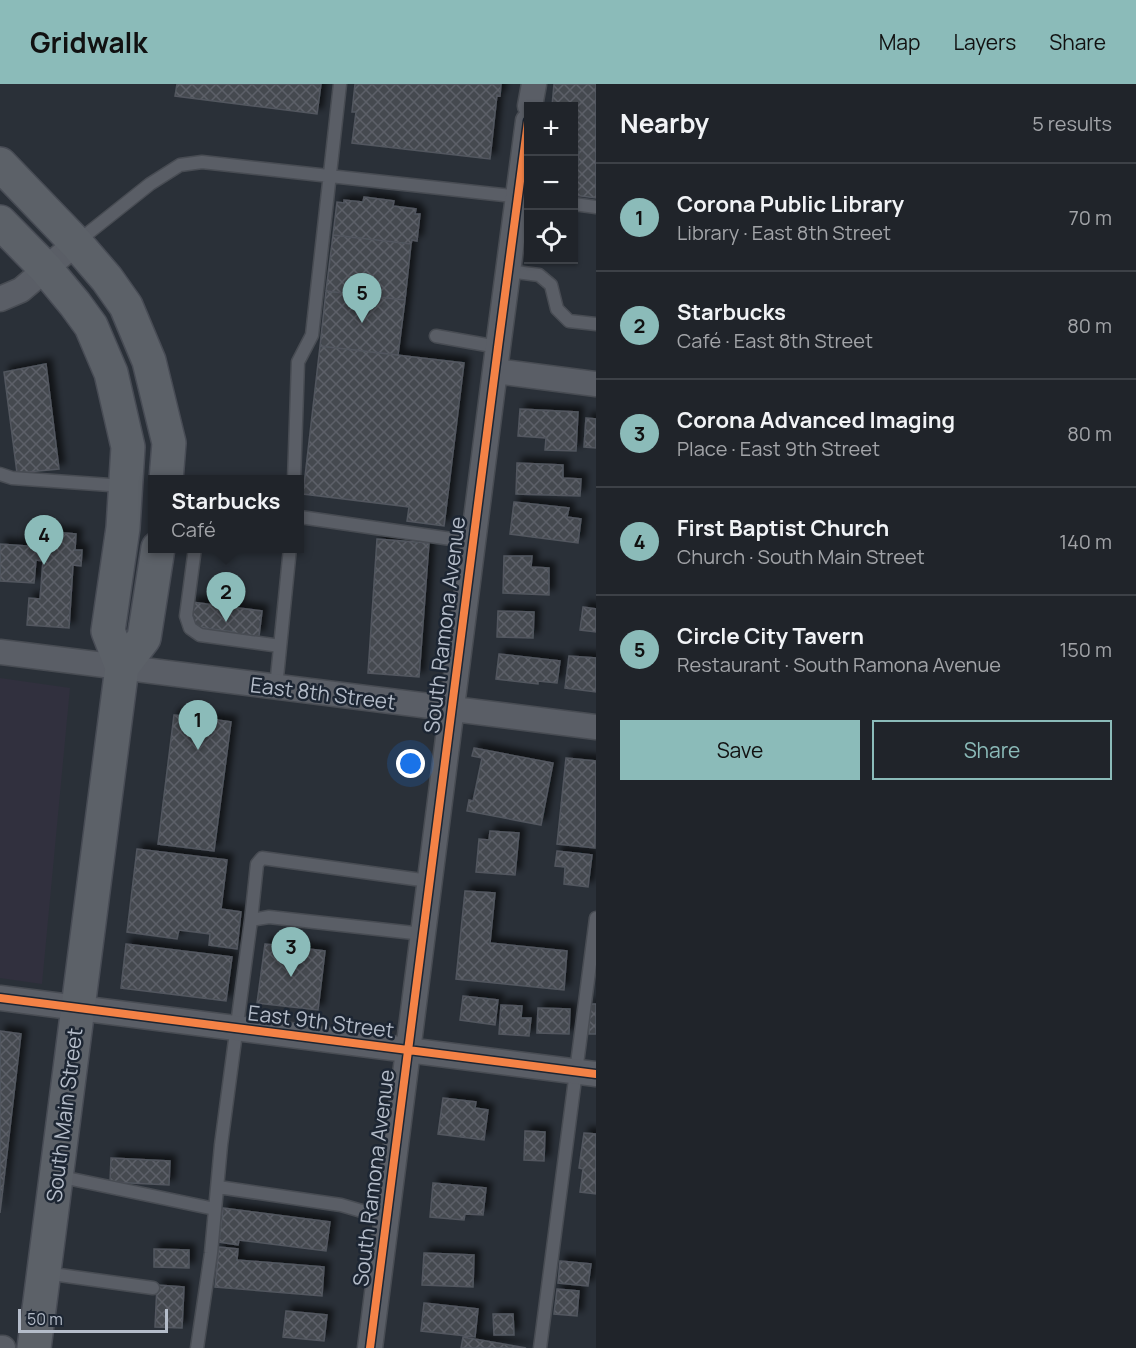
<!DOCTYPE html>
<html lang="en">
<head>
<meta charset="utf-8">
<style>
  body { margin:0; font-family:Manrope,sans-serif; background:#2d3036; color:#f1f3f6 }
  .controls { position:absolute; right:18px; top:18px; display:grid; overflow:hidden; border-radius:0px; box-shadow:0 2px 4px #0004 }
  .controls button { width:54px; height:54px; display:grid; place-items:center; padding:0; border:0; border-bottom:2px solid #3d4147; background:#20242a; color:#f1f3f6; font:30px sans-serif }
  .scale { position:absolute; left:18px; bottom:15px; width:150px; box-sizing:border-box; padding-left:6px; border:3px solid #b4bcc9; border-top:0; font-size:16px; line-height:21px; white-space:nowrap; color:#b4bcc9; -webkit-text-stroke:4px #1d2633; paint-order:stroke }
  .you { position:absolute; left:411px; top:680px; width:21px; height:21px; margin:-15px; border:4px solid #fff; border-radius:50%; background:#1a73e8; box-shadow:0 0 0 9px #1a73e833 }
  .badge { display:grid; place-items:center; width:39px; height:39px; border-radius:50%; background:#8bbbb9; color:#111; font-size:20px; font-weight:700 }
  .pin { position:absolute; translate:-50% -50px; filter:drop-shadow(0 2px 3px #0008) }
  .pin::after { content:''; position:absolute; top:32px; width:21px; height:18px; background:inherit; clip-path:polygon(0 0,100% 0,50% 100%) }
  .popup { position:absolute; left:148px; top:391px; width:156px; height:78px; box-sizing:border-box; display:grid; place-content:center; border-radius:0px; background:#20242a; filter:drop-shadow(0 2px 4px #0005); font-size:20px; white-space:nowrap; color:#a2a4a8 }
  .popup b { font-size:22px; color:#f1f3f6 }
  .popup::after { content:''; position:absolute; left:50%; top:100%; margin-left:-12px; border:12px solid transparent; border-top-color:#20242a }
  .list { margin:0; padding:0; list-style:none }
  h2 { display:flex; justify-content:space-between; align-items:center; height:78px; margin:0; padding:0 24px; font-size:26px }
  h2 small { font-size:20px; font-weight:400; color:#a2a4a8 }
  .list li { display:grid; grid-template-columns:39px 1fr auto; gap:18px; align-items:center; box-sizing:border-box; height:108px; padding:0 24px; border-top:2px solid #3d4147 }
  .list b { display:block; font-size:22px; white-space:nowrap }
  .list p { margin:0; font-size:20px; white-space:nowrap; color:#a2a4a8 }
  .list em { font-size:20px; font-style:normal; color:#a2a4a8 }
  .actions { display:flex; gap:12px; padding:18px 24px }
  .actions a { flex:1; padding:14px 0; border:2px solid #8bbbb9; border-radius:0px; text-align:center; font-size:21px; color:#8bbbb9 }
  .actions .main { background:#8bbbb9; color:#111 }
  .icon { flex:none; width:33px; height:33px; fill:none; stroke:currentColor; stroke-width:2; stroke-linecap:round; stroke-linejoin:round }
  .map { position:relative; flex:none; width:596px; height:1264px; overflow:hidden }
  header { display:flex; align-items:center; gap:36px; box-sizing:border-box; height:84px; padding:0 30px; background:#8bbbb9; color:#111 }
  header strong { font-size:28px }
  nav { display:flex; gap:33px; margin-inline-start:auto; font-size:21px }
  main { display:flex }
  aside { flex:1; background:#20242a }
  .map>svg:first-child { display:block }
  .medical { fill:#31303e }
  .building { fill:url(#building-cross-hatch); stroke:#52575f; stroke-width:1.5; filter:url(#shadow) }
  .lines { fill:none; stroke-linecap:round; stroke-linejoin:round }
  .lane-casing { stroke:#484c53; stroke-width:15 }
  .street-casing { stroke:#484c53; stroke-width:27 }
  .primary-casing { stroke:#484c55; stroke-width:36 }
  .lane { stroke:#5a5e66; stroke-width:12 }
  .street { stroke:#5a5e66; stroke-width:24 }
  .primary { stroke:#5c6168; stroke-width:33 }
  .cycleway-casing { stroke:#1d2633; stroke-width:11 }
  .cycleway { stroke:#f48246; stroke-width:8 }
  .labels { text-anchor:middle; dominant-baseline:central; stroke-width:5; stroke-linejoin:round; paint-order:stroke }
  .street-label { font-size:21px; fill:#b4bcc9; stroke:#1d2633 }
</style>
</head>
<body>
<header>
<strong>Gridwalk</strong>
<nav><a>Map</a><a>Layers</a><a>Share</a></nav>
</header>
<main>
<div class="map">
<svg width="596" height="1264" viewBox="0 0 596 1264">
  <defs>
    <pattern id="building-cross-hatch" width="8" height="8" patternUnits="userSpaceOnUse" patternTransform="scale(1.5)"><rect width="8" height="8" fill="#444950"/><path d="M0 0l8 8M0 8l8-8" fill="none" stroke="#5d6168"/></pattern>
    <filter id="shadow"><feDropShadow dx="5.5" dy="-5.5" stdDeviation="3" flood-color="#0009"/></filter>
  </defs>
  <rect width="100%" height="100%" fill="#2a3038"/>
  <path class="medical" d="M 0,594 L 70,604 L 42,900 L 0,894 Z"/>
  <path class="building" d="M 177,0 L 321,0 L 317,30 L 175,12 Z
    M 355,0 L 501,0 L 500,12 L 497,11 L 490,75 L 352,59 L 356,28 L 352,28 Z
    M 554,0 L 596,0 L 596,114 L 574,111 L 579,68 L 574,67 L 574,22 L 552,22 Z
    M 364,113 L 394,117 L 393,122 L 416,125 L 415,130 L 420,130 L 417,157 L 412,156 L 411,160 L 333,151 L 337,118 L 344,119 L 344,116 L 363,118 Z
    M 333,151 L 411,160 L 405,216 L 326,207 Z
    M 326,207 L 405,216 L 398,271 L 320,262 Z
    M 320,262 L 464,279 L 444,442 L 407,437 L 409,423 L 303,410 Z
    M 46,280 L 59,385 L 17,389 L 4,288 Z
    M 520,325 L 578,328 L 576,367 L 545,366 L 546,354 L 518,352 Z
    M 586,334 L 596,335 L 596,364 L 584,363 Z
    M 517,379 L 563,381 L 563,394 L 581,395 L 580,412 L 516,410 Z
    M 514,418 L 569,424 L 567,433 L 581,435 L 578,459 L 510,450 Z
    M 43,447 L 76,450 L 75,466 L 82,466 L 81,482 L 73,481 L 69,544 L 27,541 L 29,514 L 40,515 L 43,477 L 36,476 L 34,499 L 0,497 L 0,460 L 41,463 Z
    M 377,455 L 429,459 L 419,593 L 368,589 Z
    M 504,472 L 532,472 L 531,483 L 549,484 L 549,511 L 503,509 Z
    M 191,518 L 262,527 L 259,552 L 233,551 L 234,548 L 191,542 Z
    M 583,523 L 596,525 L 596,548 L 580,546 Z
    M 498,527 L 534,528 L 533,554 L 497,553 Z
    M 499,570 L 560,577 L 557,599 L 538,597 L 538,600 L 496,595 Z
    M 569,572 L 596,574 L 596,608 L 565,604 Z
    M 174,631 L 194,633 L 194,637 L 211,639 L 211,635 L 231,638 L 214,767 L 158,760 Z
    M 474,664 L 553,679 L 541,741 L 467,727 L 469,716 L 473,717 L 482,674 L 472,672 Z
    M 566,674 L 596,677 L 595,764 L 557,760 Z
    M 490,747 L 519,749 L 515,791 L 476,788 L 479,755 L 489,756 Z
    M 137,765 L 227,776 L 221,825 L 241,828 L 237,865 L 209,861 L 210,850 L 179,846 L 177,855 L 127,848 Z
    M 557,767 L 592,771 L 588,803 L 564,800 L 565,783 L 555,782 Z
    M 465,807 L 495,809 L 490,859 L 567,867 L 564,906 L 456,895 Z
    M 126,860 L 232,873 L 226,917 L 121,904 Z
    M 265,860 L 325,867 L 318,926 L 257,919 Z
    M 463,912 L 498,916 L 495,941 L 460,936 Z
    M 590,920 L 596,920 L 596,950 L 589,950 Z
    M 501,921 L 522,922 L 521,934 L 531,934 L 529,952 L 499,950 Z
    M 538,924 L 570,925 L 569,950 L 537,949 Z
    M 0,947 L 21,950 L 0,1129 Z
    M 443,1014 L 476,1018 L 475,1024 L 488,1026 L 484,1056 L 438,1050 Z
    M 525,1047 L 545,1048 L 544,1077 L 524,1076 Z
    M 584,1049 L 596,1050 L 596,1110 L 580,1108 L 583,1085 L 579,1084 Z
    M 111,1074 L 170,1077 L 169,1101 L 110,1098 Z
    M 433,1099 L 486,1104 L 483,1131 L 465,1130 L 464,1136 L 430,1133 Z
    M 223,1124 L 330,1138 L 326,1167 L 239,1156 L 238,1161 L 219,1158 Z
    M 219,1163 L 238,1165 L 237,1176 L 324,1183 L 322,1212 L 215,1203 Z
    M 154,1165 L 189,1166 L 189,1184 L 154,1183 Z
    M 424,1169 L 474,1171 L 473,1203 L 422,1201 Z
    M 560,1177 L 591,1180 L 588,1202 L 558,1199 Z
    M 157,1201 L 184,1203 L 182,1244 L 155,1243 Z
    M 557,1205 L 579,1207 L 577,1232 L 554,1230 Z
    M 424,1219 L 478,1225 L 475,1253 L 421,1247 Z
    M 286,1227 L 327,1231 L 324,1257 L 283,1253 Z
    M 493,1230 L 513,1230 L 514,1251 L 494,1251 Z
    M 463,1253 L 526,1264 L 461,1264 Z"/>
  <g class="lines">
    <defs>
      <path id="lane" d="M 574,120 L 596,123
        M 77,158 L 150,100 L 180,81 L 202,78 L 521,113
        M 508,187 L 539,191 L 551,201 L 557,225 L 569,237 L 596,240
        M 436,252 L 498,263
        M 0,390 L 12,394 L 124,402
        M 294,396 L 298,278 L 312,251 L 340,0
        M 300,433 L 472,458
        M 195,464 L 186,532 L 190,544 L 200,551 L 280,562
        M 276,603 L 290,464
        M 251,836 L 257,780 L 262,774 L 429,797
        M 57,1092 L 215,1125
        M 218,1103 L 341,1121 L 386,1134
        M 45,1189 L 153,1204
        M 197,1264 L 211,1169 L 221,1061 L 251,836 L 269,833 L 423,850
        M 540,1264 L 596,834"/>
      <path id="street" d="M 530,22 L 534,0
        M 0,215 L 21,206 L 76,159
        M 495,287 L 596,300
        M 0,568 L 596,643
        M 0,914 L 596,990
        M 0,1264 L 3,1264
        M 370,1264 L 498,263 L 528,37"/>
      <path id="primary" d="M 0,80 L 76,159 L 107,195 L 126,222 L 149,277 L 169,359 L 166,396
        M 0,138 L 46,185 L 75,220 L 91,242 L 111,289 L 128,363 L 123,444 L 108,547 L 122,583 L 34,1264
        M 122,583 L 144,554 L 158,464"/>
    </defs>
    <use href="#lane" class="lane-casing"/>
    <use href="#street" class="street-casing"/>
    <use href="#primary" class="primary-casing"/>
    <use href="#lane" class="lane"/>
    <use href="#street" class="street"/>
    <use href="#primary" class="primary"/>
    <defs>
      <path id="cycleway" d="M 0,914 L 596,990
        M 370,1264 L 498,263 L 528,37"/>
    </defs>
    <use href="#cycleway" class="cycleway-casing"/>
    <use href="#cycleway" class="cycleway"/>
  </g>
  <g class="labels">
    <g class="street-label">
      <text transform="translate(444 541) rotate(-83)">South Ramona Avenue</text>
      <text transform="translate(323 609) rotate(7)">East 8th Street</text>
      <text transform="translate(321 937) rotate(7)">East 9th Street</text>
      <text transform="translate(64 1031) rotate(-83)">South Main Street</text>
      <text transform="translate(373 1094) rotate(-83)">South Ramona Avenue</text>
    </g>
  </g>
</svg>
<div class="controls">
<button>+</button>
<button>−</button>
<button><svg class="icon" aria-label="locate" viewBox="0 0 24 24"><circle cx="12" cy="12" r="6"/><path d="M12 2v4M12 18v4M2 12h4M18 12h4"/></svg></button>
</div>
<div class="scale">50 m</div>
<div class="you"></div>
<div class="pin badge" style="left:198px;top:666px">1</div>
<div class="pin badge" style="left:226px;top:538px">2</div>
<div class="popup"><b>Starbucks</b>Café</div>
<div class="pin badge" style="left:291px;top:893px">3</div>
<div class="pin badge" style="left:44px;top:481px">4</div>
<div class="pin badge" style="left:362px;top:239px">5</div>
</div>
<aside>
<h2>Nearby<small>5 results</small></h2>
<ul class="list">
<li><span class="badge">1</span><div><b>Corona Public Library</b><p>Library · East 8th Street</p></div><em>70 m</em></li>
<li><span class="badge">2</span><div><b>Starbucks</b><p>Café · East 8th Street</p></div><em>80 m</em></li>
<li><span class="badge">3</span><div><b>Corona Advanced Imaging</b><p>Place · East 9th Street</p></div><em>80 m</em></li>
<li><span class="badge">4</span><div><b>First Baptist Church</b><p>Church · South Main Street</p></div><em>140 m</em></li>
<li><span class="badge">5</span><div><b>Circle City Tavern</b><p>Restaurant · South Ramona Avenue</p></div><em>150 m</em></li>
</ul>
<div class="actions"><a class="main">Save</a><a>Share</a></div>
</aside>
</main>
</body>
</html>
